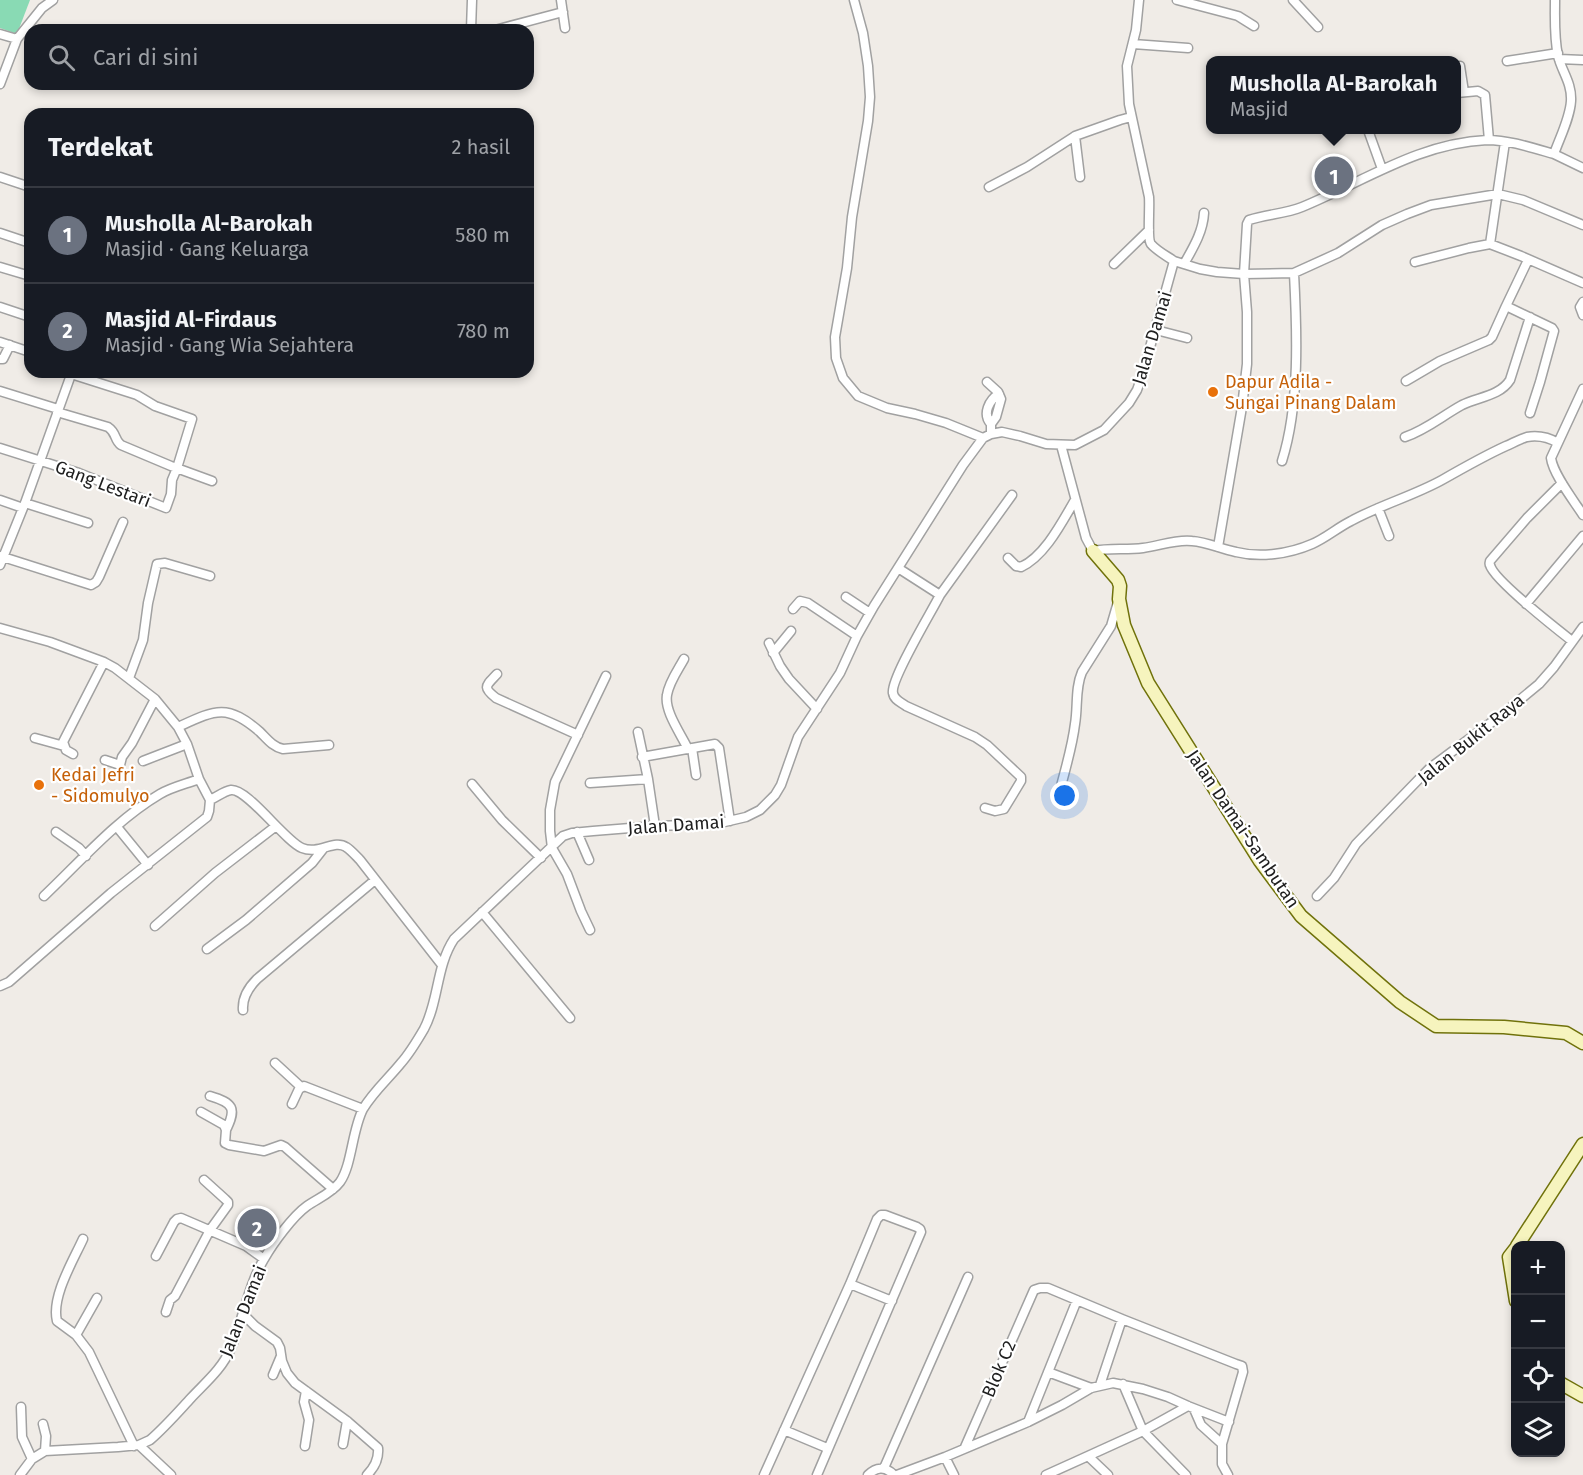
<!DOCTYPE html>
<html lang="id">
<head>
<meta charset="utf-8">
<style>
  body { margin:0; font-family:"Fira Sans",sans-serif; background:#242831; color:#f1f3f6 }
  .controls { position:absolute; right:18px; bottom:18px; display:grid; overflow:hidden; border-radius:12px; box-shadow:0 3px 9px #0003 }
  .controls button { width:54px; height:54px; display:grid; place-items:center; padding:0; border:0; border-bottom:2px solid #363941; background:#171b24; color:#f1f3f6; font:30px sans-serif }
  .you { position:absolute; left:1065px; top:796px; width:21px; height:21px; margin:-15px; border:4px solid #fff; border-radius:50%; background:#1a73e8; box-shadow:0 0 0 9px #1a73e833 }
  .badge { display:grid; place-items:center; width:39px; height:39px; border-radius:50%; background:#dd8b93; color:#fff; font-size:20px; font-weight:700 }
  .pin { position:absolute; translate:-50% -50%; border:3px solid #fff; box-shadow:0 2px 6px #0006 }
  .popup { position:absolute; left:1206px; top:56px; width:255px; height:78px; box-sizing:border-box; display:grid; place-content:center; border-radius:12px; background:#171b24; filter:drop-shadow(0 2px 4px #0005); font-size:20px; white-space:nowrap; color:#9ea1a6 }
  .popup b { font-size:22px; color:#f1f3f6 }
  .popup::after { content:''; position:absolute; left:50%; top:100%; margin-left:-12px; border:12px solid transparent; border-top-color:#171b24 }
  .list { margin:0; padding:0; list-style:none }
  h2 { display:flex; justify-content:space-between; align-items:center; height:78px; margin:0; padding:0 24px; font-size:26px }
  h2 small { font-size:20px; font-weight:400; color:#9ea1a6 }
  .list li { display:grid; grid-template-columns:39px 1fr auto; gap:18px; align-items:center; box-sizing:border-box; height:96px; padding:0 24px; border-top:2px solid #363941 }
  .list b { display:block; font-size:22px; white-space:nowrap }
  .list p { margin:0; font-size:20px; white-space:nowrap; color:#9ea1a6 }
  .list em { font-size:20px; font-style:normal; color:#9ea1a6 }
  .icon { flex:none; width:33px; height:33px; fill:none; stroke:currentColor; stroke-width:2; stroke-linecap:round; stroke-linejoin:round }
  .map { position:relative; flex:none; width:1583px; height:1475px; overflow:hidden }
  .search { position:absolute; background:#171b24; box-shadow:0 3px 9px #0003; left:24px; top:24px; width:510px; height:66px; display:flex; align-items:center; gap:15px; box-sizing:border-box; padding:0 21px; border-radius:18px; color:#9ea1a6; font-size:22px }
  .panel { position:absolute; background:#171b24; box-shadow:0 3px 9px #0003; left:24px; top:108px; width:510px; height:270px; border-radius:18px }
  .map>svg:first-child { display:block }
  .pitch { fill:#89dab4 }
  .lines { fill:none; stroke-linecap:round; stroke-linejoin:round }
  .street-casing { stroke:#a1a1a1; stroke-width:11 }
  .secondary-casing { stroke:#70720b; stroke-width:15 }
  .street { stroke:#fff; stroke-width:8 }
  .secondary { stroke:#f6f4be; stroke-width:12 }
  .food-dot { fill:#e8710a; stroke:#fff; stroke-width:2 }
  .labels { text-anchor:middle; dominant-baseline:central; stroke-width:4.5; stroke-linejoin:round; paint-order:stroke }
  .street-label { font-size:18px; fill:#202020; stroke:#fff }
  .food-label { font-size:18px; fill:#c56008; stroke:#fff; text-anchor:start }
</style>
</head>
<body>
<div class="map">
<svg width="1583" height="1475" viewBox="0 0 1583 1475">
  <rect width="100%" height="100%" fill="#f0ece7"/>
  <path class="pitch" d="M 0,0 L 30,0 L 17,34 L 0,28 Z"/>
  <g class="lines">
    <defs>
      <path id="street" d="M 561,0 L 565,28
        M 854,0 L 863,33 L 868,66 L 870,97 L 868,121 L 852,217 L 847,268 L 835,337 L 836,358 L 843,378 L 858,396 L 887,408 L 915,414 L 946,423 L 983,438
        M 1177,0 L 1238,16 L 1254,26
        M 1293,0 L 1318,27
        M 471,30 L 472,0
        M 495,30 L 563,12
        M 0,34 L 17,39
        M 1133,44 L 1188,48
        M 1559,59 L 1583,60
        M 1507,61 L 1558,53
        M 1460,66 L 1464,92
        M 0,84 L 17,39 L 42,8 L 53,0
        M 1457,93 L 1478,91 L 1485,95 L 1489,140
        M 1368,130 L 1382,169
        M 1075,136 L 1080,177
        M 1505,142 L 1490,244 L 1521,256 L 1583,283
        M 1554,154 L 1583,168
        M 0,177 L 30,187
        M 989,187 L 1027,167 L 1075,136 L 1120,120 L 1131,117
        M 0,233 L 30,243
        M 1528,260 L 1506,306 L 1552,328 L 1554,331 L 1540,382 L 1530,413
        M 1174,261 L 1200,269 L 1217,272 L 1244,274 L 1294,273 L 1338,253 L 1382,225 L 1407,214 L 1431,205 L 1498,194 L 1523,200 L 1583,225
        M 1415,262 L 1469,248 L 1490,244
        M 1114,264 L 1149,230
        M 1184,264 C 1193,248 1203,232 1204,213
        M 0,267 L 30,276
        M 1583,302 L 1580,307 L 1583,315
        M 0,307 L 30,317
        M 1156,330 L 1187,338
        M 0,342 L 30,352
        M 0,359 L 3,359 L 10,345
        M 1406,381 L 1440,361 L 1489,340 L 1492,337 L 1506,306
        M 987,382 L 998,392 L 1001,399 L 996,417 L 991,424 L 991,434
        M 1583,389 L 1551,458 C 1553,474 1574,501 1583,515
        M 0,391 L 58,409
        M 57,412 L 108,427 C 117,433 114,440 121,445 L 171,466 L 212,481
        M 991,424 C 982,414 989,400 999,394
        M 1405,437 C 1426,430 1442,416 1462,405 C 1478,397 1500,396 1510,380 L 1530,317
        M 1061,445 L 1086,538 L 1093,551 C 1109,548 1126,550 1143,548 C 1160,546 1175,539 1192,541 C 1207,542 1221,549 1236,552 C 1260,558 1289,554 1312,544 C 1326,538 1337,528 1351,521 C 1380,505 1413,496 1442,480 C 1463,468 1484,456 1506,446 C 1513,443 1520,439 1527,437 C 1539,435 1548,437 1558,443
        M 0,448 L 79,473 L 166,508 L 171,494 L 172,480 L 177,468 L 192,419 L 155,406 L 137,395 L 71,374
        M 1282,461 C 1300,404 1297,331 1294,273
        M 1562,483 L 1527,518 L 1490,561 C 1490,562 1489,564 1490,565 C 1493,579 1558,630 1572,641
        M 0,500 L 23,508
        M 25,503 L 88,523
        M 1378,508 L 1389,536
        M 1218,547 L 1242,407 L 1247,364 L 1247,312 L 1244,274 L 1247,224 L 1249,220 C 1267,214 1285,214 1302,207 C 1363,182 1419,143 1487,140 C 1509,140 1533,148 1554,154 C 1560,137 1570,118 1571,101 C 1572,83 1562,72 1558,56 C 1554,37 1555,19 1555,0
        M 0,556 L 91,585 L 96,582 L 99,577 L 123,522
        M 1008,558 L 1016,566 L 1021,567 C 1045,556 1062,522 1075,500
        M 0,565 L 25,503 L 72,372
        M 898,568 L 940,595 C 932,611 890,680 893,693 C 894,700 901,702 906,706 L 975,737 L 987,745 L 1021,777 L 1021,781 L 1004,809 L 995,811 L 985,808
        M 940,595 L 1012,495
        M 846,597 L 870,613
        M 1526,604 L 1583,536
        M 793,609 L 800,601 L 808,603 L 857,636
        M 0,628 L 50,642 L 104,662 L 115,668 L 155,699 L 178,727 L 187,744
        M 769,643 L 780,666 L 789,679 L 817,709
        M 773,653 L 791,631
        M 684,659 C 678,670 669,682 667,695 C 664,711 681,734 688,749
        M 497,674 C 486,686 482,687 496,698 L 578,735
        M 129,678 L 143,640 L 148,603 L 157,564 L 165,563 L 210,576
        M 178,727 C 215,710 227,703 260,732 C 267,739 273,747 283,749 L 329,745
        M 638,732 L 648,779 L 655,826
        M 35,738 L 64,746
        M 692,748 L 696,775
        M 73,754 L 66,750 L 63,742 L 104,662
        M 642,757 L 715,744 L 719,748 L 730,821
        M 105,760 L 120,765 L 122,757 L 132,743 L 155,699
        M 143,761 L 187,744 L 199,779 L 210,800
        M 590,783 L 648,779
        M 472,784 L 502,820 L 541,858
        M 1058,798 C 1064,773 1072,749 1075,724 C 1078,707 1075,688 1082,672 L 1111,626 L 1118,602
        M 117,827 L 148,865
        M 56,832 L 79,848 L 86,856
        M 577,832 L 589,860
        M 44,896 C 81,861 116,820 160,794 C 172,787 186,784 199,779
        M 1317,896 L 1334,878 L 1356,844 L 1418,780 L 1430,768 L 1504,713 L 1539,684 L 1554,667 L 1583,627
        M 482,912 L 570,1018
        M 155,926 L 215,873 L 276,826
        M 590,930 L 581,911 L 567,874 L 552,848 L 550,831 L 550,810 L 555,782 L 606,676
        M 207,949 L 246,920 L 312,863 L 323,849
        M 0,986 L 9,982 L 111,893 L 207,817 L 209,811 L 210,800 C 217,797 224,791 231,790 C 247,788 285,841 302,848 C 319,855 334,839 346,847 C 351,850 356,856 360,860 L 442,965
        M 243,1010 C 242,997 249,987 257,979 L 375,880
        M 275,1063 L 301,1087
        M 210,1096 C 233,1103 237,1108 226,1130
        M 292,1104 L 299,1089 L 304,1086 L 363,1109
        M 201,1112 L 224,1125 L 226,1130 L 225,1143 L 229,1145 L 264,1151 L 281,1145 L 285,1147 L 333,1189
        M 156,1256 L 174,1222 L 177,1219 L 181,1218 L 246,1246 L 264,1259
        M 850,1284 L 892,1301
        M 97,1298 L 76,1335 L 89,1352 L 134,1446
        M 166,1312 L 170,1300 L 175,1296 L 210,1230 L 228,1205 L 228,1202 L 225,1199 L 204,1180
        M 243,1314 L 255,1326 L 277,1342 L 280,1348 L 282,1361 L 287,1373 L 295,1383 L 347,1421 L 378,1448 C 379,1459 374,1468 367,1475
        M 76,1335 L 57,1321 C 51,1297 73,1261 83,1239
        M 1048,1372 L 1091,1388
        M 273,1375 L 281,1356
        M 1123,1384 L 1143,1431 L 1186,1475
        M 1100,1385 L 1122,1319 L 1236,1364 L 1242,1366 L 1243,1372 L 1222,1444
        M 21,1407 L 22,1437 L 32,1459
        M 1194,1409 L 1201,1425 L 1222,1444 L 1222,1464 L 1228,1475
        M 1028,1422 L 1077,1300
        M 43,1424 L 46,1436 L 45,1451
        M 784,1430 L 827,1448
        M 343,1444 L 347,1421
        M 139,1445 L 171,1475
        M 305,1446 L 309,1420 L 304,1402 L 306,1391
        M 965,1447 L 1034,1290 L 1040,1288 L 1048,1288 L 1122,1319
        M 1088,1456 L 1143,1431 L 1188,1406
        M 945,1457 L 954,1475
        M 884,1468 L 968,1277
        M 20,1475 L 32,1459 L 45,1451 L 118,1447 L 139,1445 L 150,1440 C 165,1427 178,1412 191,1398 C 206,1382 222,1369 231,1348 C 243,1319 248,1286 264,1259 C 273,1243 293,1216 307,1206 C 317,1199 332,1193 340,1182 C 352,1165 352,1130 363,1109 C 373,1092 389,1078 401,1063 C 410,1053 417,1041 424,1029 C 439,1001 436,966 454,939 L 563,836 L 572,833 L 593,831 L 655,826 L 716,824 L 746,817 L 760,810 L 775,795 L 781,785 L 798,737 L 840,673 L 857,636 L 874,606 L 963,465 L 983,438 L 991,434 L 1002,432 L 1020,436 L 1046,444 L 1075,445 L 1104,430 L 1129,403 L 1137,390 L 1142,376 L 1174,261 C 1167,256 1157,251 1151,244 C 1147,239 1150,207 1149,197 L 1129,104 L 1127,66 L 1136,30 L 1139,0
        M 764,1475 L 850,1284 L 877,1219 L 881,1215 L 885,1215 L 917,1227 L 920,1229 L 921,1232 L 817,1475
        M 868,1475 C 876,1467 885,1466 894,1475
        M 897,1475 L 945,1457 L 1028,1422 L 1062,1405 L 1091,1388 L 1113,1383 L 1143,1389 L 1168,1397 L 1188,1406 L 1229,1422
        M 1046,1475 L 1088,1456 L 1108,1475"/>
      <path id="secondary" d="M 1093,551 L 1118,580 L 1120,586 L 1119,599 L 1124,625 L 1148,683 L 1260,861 L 1301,916 L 1400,1002 L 1436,1026 L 1504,1027 L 1566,1033 L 1583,1043
        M 1517,1246 L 1583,1144
        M 1516,1248 L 1509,1257 L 1516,1301
        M 1560,1383 L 1583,1396"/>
    </defs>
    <use href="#street" class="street-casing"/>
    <use href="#secondary" class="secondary-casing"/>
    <use href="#street" class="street"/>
    <use href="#secondary" class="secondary"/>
  </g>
  <g class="food-dot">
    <circle cx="1213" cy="392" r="6"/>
    <circle cx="39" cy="785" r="6"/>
  </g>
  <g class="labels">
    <g class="street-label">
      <text transform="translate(1152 338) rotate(-73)">Jalan Damai</text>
      <text transform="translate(103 484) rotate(21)">Gang Lestari</text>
      <text transform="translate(1471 739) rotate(-39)">Jalan Bukit Raya</text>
      <text transform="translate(676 825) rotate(-4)">Jalan Damai</text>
      <text transform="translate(1243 829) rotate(56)">Jalan Damai-Sambutan</text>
      <text transform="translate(243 1311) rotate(-68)">Jalan Damai</text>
      <text transform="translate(999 1369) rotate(-67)">Blok C2</text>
    </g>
    <g class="food-label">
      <text x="1225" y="382">Dapur Adila -<tspan x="1225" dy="21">Sungai Pinang Dalam</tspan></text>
      <text x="51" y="775">Kedai Jefri<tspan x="51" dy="21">- Sidomulyo</tspan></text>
    </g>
  </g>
</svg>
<div class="controls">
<button>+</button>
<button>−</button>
<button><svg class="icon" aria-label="locate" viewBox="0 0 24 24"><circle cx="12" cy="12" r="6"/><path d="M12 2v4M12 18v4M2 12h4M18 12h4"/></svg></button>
<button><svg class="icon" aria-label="layers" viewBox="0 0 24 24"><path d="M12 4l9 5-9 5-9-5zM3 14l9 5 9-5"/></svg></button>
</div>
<div class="you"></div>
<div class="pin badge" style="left:1334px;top:176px;background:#6b7280">1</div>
<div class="popup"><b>Musholla Al-Barokah</b>Masjid</div>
<div class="pin badge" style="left:257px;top:1228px;background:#6b7280">2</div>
<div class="search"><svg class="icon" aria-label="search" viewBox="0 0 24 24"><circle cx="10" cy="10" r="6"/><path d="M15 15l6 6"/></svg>Cari di sini</div>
<section class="panel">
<h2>Terdekat<small>2 hasil</small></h2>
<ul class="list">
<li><span class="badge" style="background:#6b7280">1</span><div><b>Musholla Al-Barokah</b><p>Masjid · Gang Keluarga</p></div><em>580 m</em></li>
<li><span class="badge" style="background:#6b7280">2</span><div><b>Masjid Al-Firdaus</b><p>Masjid · Gang Wia Sejahtera</p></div><em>780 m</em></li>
</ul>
</section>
</div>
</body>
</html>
